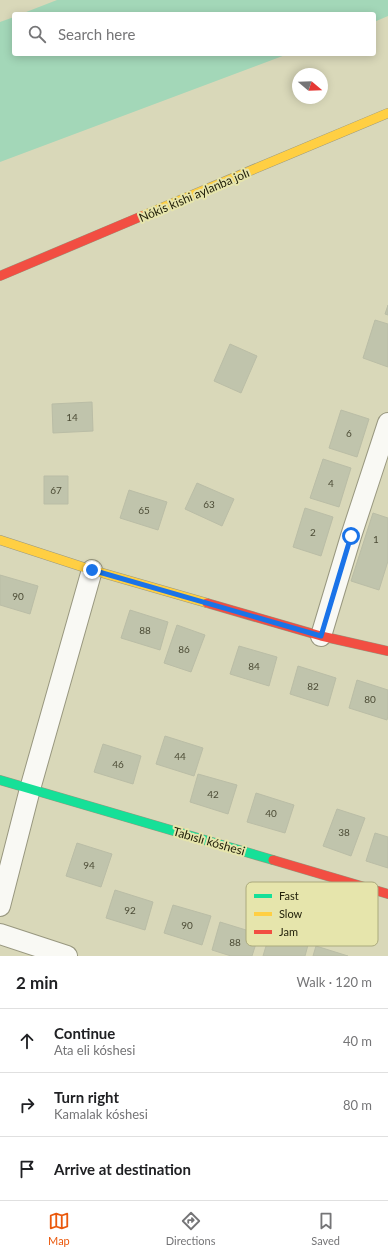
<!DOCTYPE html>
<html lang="en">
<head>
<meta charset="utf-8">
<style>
  body { margin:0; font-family:Lato,sans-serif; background:#f6f6f6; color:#202124 }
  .compass { position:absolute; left:292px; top:68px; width:36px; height:36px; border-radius:50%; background:#fff; box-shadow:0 2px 10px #0003; rotate:109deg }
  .stop { position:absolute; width:12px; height:12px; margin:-9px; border:3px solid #1a73e8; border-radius:50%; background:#fff }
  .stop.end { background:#1a73e8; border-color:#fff; box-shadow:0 1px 4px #0008 }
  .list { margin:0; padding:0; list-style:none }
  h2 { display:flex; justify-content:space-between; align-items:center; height:52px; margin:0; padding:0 16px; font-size:17px }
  h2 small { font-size:13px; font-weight:400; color:#757577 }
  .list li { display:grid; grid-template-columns:26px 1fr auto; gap:12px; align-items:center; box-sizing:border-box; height:64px; padding:0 16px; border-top:1px solid #e0e0e0 }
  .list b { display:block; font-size:15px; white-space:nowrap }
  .list p { margin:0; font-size:13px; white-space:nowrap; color:#757577 }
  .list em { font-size:13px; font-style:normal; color:#757577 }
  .icon { flex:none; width:22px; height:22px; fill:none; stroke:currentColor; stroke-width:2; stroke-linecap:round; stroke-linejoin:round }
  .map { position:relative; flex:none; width:388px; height:956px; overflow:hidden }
  .search { position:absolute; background:#fff; box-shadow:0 2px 10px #0003; left:12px; right:12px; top:12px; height:44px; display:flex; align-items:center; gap:10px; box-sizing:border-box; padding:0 14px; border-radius:4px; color:#757577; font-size:15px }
  .sheet { height:244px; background:#fff }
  nav { display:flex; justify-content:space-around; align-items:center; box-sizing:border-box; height:56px; border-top:1px solid #e0e0e0; background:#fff; font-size:11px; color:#757577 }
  nav a { display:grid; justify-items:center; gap:2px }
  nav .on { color:#ea580c }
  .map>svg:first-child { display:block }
  .water { fill:#a3d7b8 }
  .building { fill:#c0c4ac; stroke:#babda6 }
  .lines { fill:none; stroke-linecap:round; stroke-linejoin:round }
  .street-casing { stroke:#98977f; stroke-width:22 }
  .fast-casing { stroke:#98977f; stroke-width:10 }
  .slow-casing { stroke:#98977f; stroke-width:10 }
  .jam-casing { stroke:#98977f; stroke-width:10 }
  .street { stroke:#f9f9f4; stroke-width:20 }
  .fast { stroke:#16e098; stroke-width:9 }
  .slow { stroke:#ffcf43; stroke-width:9 }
  .jam { stroke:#f24e42; stroke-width:9 }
  .route { stroke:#1a73e8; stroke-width:5 }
  .labels { text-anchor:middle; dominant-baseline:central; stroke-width:4; stroke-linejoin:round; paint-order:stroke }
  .number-label { font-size:10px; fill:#4c4c36 }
  .street-label { font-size:12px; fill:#22210b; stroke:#e6e5ac }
  .key { fill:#e6e5ac; stroke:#abaa7c; stroke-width:1 }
  .key-label { font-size:11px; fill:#22210b }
</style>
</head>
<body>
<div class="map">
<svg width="388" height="956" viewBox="0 0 388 956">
  <rect width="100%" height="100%" fill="#d9d8b9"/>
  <path class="water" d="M 57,0 L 388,0 L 388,16 L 374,22 L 374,14 L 21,14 Z
    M 14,17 L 14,54 L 288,54 L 0,162 L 0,22 Z"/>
  <path class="building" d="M 388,305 L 388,315 L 385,314 Z
    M 375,320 L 388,324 L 388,367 L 363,358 Z
    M 230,344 L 257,356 L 241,393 L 214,381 Z
    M 92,402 L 93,431 L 53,433 L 52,404 Z
    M 341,410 L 369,419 L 357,457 L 329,448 Z
    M 323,459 L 351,468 L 339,507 L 310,498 Z
    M 44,476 L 68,476 L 68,504 L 44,504 Z
    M 197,483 L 234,499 L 222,526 L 185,509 Z
    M 129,490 L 167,502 L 158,530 L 120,518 Z
    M 305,508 L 333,517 L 321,556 L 293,547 Z
    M 373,513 L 388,518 L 388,561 L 379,590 L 351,581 Z
    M 0,575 L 38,586 L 30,614 L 0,605 Z
    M 130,610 L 168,622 L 160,650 L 121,638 Z
    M 177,625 L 205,635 L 191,672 L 164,663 Z
    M 239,646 L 277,657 L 269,686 L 230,674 Z
    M 298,666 L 336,678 L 328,706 L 290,694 Z
    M 357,680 L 388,690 L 388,716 L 387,720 L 349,708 Z
    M 165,736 L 203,748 L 194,776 L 156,764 Z
    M 103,744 L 141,756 L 133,784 L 94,772 Z
    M 198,774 L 237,785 L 228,814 L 190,802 Z
    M 256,793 L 294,805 L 285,833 L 247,822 Z
    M 337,809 L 365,818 L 351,856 L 323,846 Z
    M 375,833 L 388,837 L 388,868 L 366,861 Z
    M 77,843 L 112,854 L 101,887 L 66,876 Z
    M 115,890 L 153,902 L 145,930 L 106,918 Z
    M 173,905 L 211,916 L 202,945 L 164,933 Z
    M 220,922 L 259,934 L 252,956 L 231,956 L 212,950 Z
    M 270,933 L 308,945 L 305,956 L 263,956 Z
    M 316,946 L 348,956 L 313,956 Z"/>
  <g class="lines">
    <defs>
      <path id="street" d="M 321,636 L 351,536 L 388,423
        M 0,906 L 30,789 L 92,570
        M 0,934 L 67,956"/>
      <path id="fast" d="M 0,780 L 273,860"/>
      <path id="slow" d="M 142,216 L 388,113
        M 0,540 L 92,570 L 207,603"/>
      <path id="jam" d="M 0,276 L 142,216
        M 207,603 L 321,636 L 388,651
        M 273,860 L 388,894"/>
    </defs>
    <use href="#street" class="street-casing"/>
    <use href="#fast" class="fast-casing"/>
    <use href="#slow" class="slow-casing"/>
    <use href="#jam" class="jam-casing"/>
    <use href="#street" class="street"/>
    <use href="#fast" class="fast"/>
    <use href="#slow" class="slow"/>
    <use href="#jam" class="jam"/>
  </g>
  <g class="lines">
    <path class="route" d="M 92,570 L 321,636 L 351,536"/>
  </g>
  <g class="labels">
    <g class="number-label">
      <text x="72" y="417">14</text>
      <text x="349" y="433">6</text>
      <text x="331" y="483">4</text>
      <text x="56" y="490">67</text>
      <text x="209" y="504">63</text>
      <text x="144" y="510">65</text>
      <text x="313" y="532">2</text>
      <text x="376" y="539">1</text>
      <text x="18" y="596">90</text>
      <text x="145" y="630">88</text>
      <text x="184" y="649">86</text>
      <text x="254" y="666">84</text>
      <text x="313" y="686">82</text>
      <text x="370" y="699">80</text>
      <text x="180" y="756">44</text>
      <text x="118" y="764">46</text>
      <text x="213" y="794">42</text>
      <text x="271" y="813">40</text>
      <text x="344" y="832">38</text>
      <text x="89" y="865">94</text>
      <text x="130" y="910">92</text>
      <text x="187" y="925">90</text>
      <text x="235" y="942">88</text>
    </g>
    <g class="street-label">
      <text transform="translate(194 195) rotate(-23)">Nókis kishi aylanba jolı</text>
      <text transform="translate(209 841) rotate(16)">Tabıslı kóshesi</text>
    </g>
  </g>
  <rect x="246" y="882" width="132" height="64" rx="6" class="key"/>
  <rect x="254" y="894" width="18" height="4" fill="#16e098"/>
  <rect x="254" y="912" width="18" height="4" fill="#ffcf43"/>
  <rect x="254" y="930" width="18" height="4" fill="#f24e42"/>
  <g class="key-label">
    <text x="279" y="900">Fast</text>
    <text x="279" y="918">Slow</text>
    <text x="279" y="936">Jam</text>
  </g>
</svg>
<svg class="compass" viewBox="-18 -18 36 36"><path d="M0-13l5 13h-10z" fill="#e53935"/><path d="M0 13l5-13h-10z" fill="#757577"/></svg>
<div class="stop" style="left:351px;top:536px"></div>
<div class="stop end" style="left:92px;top:570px"></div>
<div class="search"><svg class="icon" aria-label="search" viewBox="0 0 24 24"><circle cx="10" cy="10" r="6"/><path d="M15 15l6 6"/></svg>Search here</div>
</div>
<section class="sheet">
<h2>2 min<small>Walk · 120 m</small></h2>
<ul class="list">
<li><svg class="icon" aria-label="ahead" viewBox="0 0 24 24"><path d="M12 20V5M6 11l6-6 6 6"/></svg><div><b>Continue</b><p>Ata eli kóshesi</p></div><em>40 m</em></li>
<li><svg class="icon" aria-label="right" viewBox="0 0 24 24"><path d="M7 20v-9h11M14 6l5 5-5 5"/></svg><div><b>Turn right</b><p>Kamalak kóshesi</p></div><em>80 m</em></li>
<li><svg class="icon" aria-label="arrive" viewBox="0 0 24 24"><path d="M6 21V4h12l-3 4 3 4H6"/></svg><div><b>Arrive at destination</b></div></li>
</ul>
</section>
<nav>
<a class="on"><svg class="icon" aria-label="map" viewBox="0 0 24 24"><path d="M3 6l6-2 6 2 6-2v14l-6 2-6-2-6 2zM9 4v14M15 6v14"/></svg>Map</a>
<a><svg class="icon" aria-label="directions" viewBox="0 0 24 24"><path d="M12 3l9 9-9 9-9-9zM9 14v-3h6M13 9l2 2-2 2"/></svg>Directions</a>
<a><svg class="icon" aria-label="saved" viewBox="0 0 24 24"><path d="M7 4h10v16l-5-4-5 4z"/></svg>Saved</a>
</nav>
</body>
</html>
